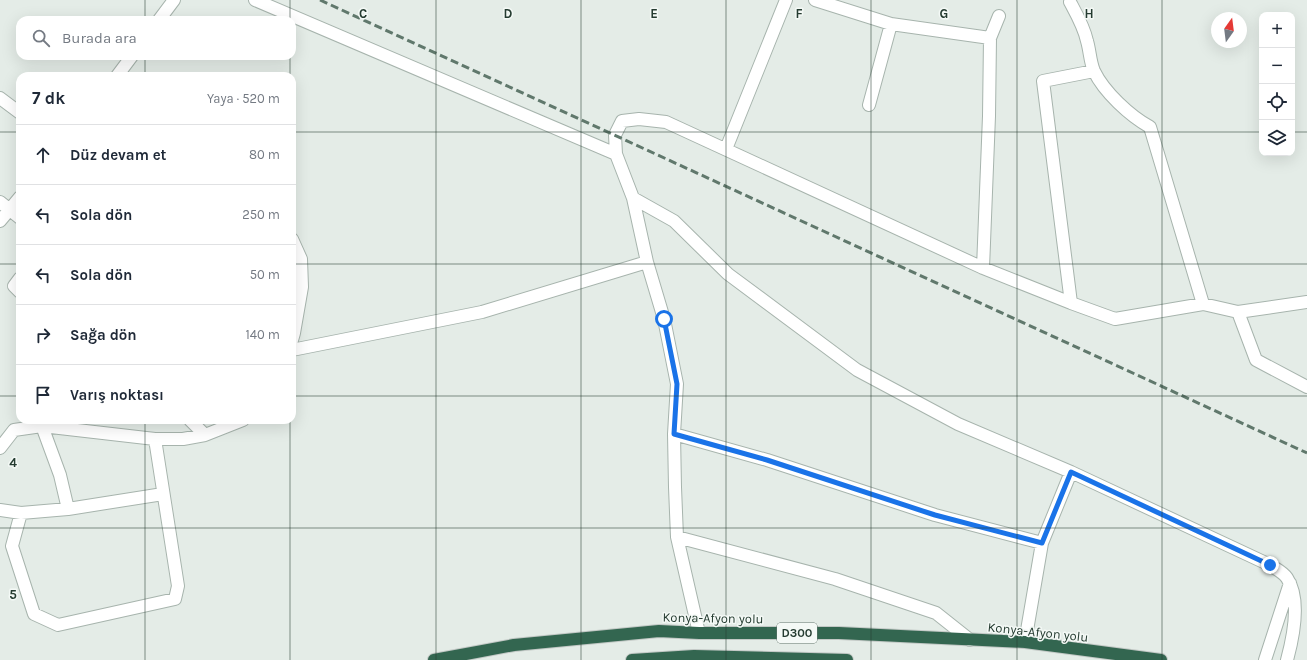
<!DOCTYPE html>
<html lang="tr">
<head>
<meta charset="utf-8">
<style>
  body { margin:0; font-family:Karla,sans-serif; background:#f2f2f3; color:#1f2937 }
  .controls { position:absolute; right:12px; top:12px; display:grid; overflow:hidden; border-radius:8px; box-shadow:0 4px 16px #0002 }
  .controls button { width:36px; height:36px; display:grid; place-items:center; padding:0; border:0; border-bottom:1px solid #e0e1e3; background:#fff; color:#1f2937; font:20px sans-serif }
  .compass { position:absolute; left:1211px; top:12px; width:36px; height:36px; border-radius:50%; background:#fff; box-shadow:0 4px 16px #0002; rotate:14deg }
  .stop { position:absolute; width:12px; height:12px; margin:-9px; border:3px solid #1a73e8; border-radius:50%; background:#fff }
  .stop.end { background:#1a73e8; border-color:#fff; box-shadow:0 1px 4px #0008 }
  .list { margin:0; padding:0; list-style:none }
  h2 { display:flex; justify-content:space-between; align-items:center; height:52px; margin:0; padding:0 16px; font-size:17px }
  h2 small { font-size:13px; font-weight:400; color:#747a83 }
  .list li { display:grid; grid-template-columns:26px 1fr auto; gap:12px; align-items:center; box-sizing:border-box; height:60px; padding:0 16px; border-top:1px solid #e0e1e3 }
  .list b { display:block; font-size:15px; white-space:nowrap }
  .list em { font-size:13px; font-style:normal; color:#747a83 }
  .icon { flex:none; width:22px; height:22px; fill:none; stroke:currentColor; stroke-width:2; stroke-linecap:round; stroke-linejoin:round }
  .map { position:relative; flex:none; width:1307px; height:660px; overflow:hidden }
  .search { position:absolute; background:#fff; box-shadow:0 4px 16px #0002; left:16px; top:16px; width:280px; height:44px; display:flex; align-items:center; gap:10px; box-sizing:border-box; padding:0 14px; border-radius:12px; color:#747a83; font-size:15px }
  .panel { position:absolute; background:#fff; box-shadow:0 4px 16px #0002; left:16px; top:72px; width:280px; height:352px; border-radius:12px }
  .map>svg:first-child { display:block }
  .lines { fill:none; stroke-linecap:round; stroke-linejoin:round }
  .minor-casing { stroke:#a7b4ad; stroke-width:14 }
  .highway-casing { stroke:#c2c8c5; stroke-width:14 }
  .minor { stroke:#fff; stroke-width:12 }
  .highway { stroke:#336650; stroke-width:12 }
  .rail { stroke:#60786c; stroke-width:3; stroke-dasharray:8 4; stroke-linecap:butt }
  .route { stroke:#1a73e8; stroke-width:5 }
  .grid { fill:none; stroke:#253c31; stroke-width:1; stroke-opacity:0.55 }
  .labels { text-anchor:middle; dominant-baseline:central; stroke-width:3; stroke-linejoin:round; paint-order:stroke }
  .shield { fill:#f4f9f6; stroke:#63756c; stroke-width:1 }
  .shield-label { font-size:12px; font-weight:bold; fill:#253c31 }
  .street-label { font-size:13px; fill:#253c31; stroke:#f4f9f6 }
  .grid-label { font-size:13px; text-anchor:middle; font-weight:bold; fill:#253c31; stroke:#f4f9f6; stroke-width:3; stroke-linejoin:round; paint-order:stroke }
</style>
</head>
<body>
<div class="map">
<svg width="1307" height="660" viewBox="0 0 1307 660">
  <rect width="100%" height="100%" fill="#e4ece7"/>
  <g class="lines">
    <defs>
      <path id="minor" d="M 255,0 L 616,154
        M 815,0 L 891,24 L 990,38
        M 1070,2 C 1077,15 1084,27 1087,41 C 1090,51 1090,62 1094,71 C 1104,92 1130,116 1150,127 L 1203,304
        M 159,20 L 174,0
        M 117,76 L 132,56
        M 0,98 L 20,113
        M 869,105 L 891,24
        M 726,149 L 786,0
        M 633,198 L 674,221 L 728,274 L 857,370 L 958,424 L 1071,472 L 1270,565 C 1276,569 1283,572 1287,578 C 1301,599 1293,638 1287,660
        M 0,202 L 20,218
        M 0,221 L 20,197
        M 292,239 L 301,259 L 302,287 L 294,333 L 292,340
        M 983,268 L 989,116 L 990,38 L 999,16
        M 20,278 L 14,286 L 20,292
        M 1071,303 L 1043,81 L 1094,71
        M 1238,312 L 1256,360 L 1307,387
        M 292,350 L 482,312 L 647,262
        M 190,420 L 205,435
        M 42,426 L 60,475 L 68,509
        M 674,434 L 767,460 L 935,515 L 1042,543
        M 0,448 L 14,430 L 42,426 L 155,439 L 183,439 L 205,435 L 243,420
        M 0,510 L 21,513 L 68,509 L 163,494
        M 21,513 L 12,546 L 34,614 L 58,625 L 175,599 L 178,586 L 155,439
        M 677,537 L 835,579 L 936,613 L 970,640
        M 699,633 L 677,537 L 675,487 L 674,434 L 677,384 L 664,319 L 647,262 L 633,198 L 616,154 L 615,135 L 622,121 L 639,119 L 666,122 L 983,268 L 1071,303 L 1115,319 L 1203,304 L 1238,312 L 1307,302
        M 1025,642 L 1042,543 L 1071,472
        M 1265,660 L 1290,583"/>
      <path id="highway" d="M 434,660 L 514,645 L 659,631 L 699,633 L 839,633 L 1025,642 L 1161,660
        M 632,660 L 694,656 L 847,660"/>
    </defs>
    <use href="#minor" class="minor-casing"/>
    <use href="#highway" class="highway-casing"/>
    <use href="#minor" class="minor"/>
    <use href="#highway" class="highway"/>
    <path class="rail" d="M 320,0 L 1307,453"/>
  </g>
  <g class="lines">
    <path class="route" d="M 664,319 L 677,384 L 674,434 L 767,460 L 935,515 L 1042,543 L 1071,472 L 1270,565"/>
  </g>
  <path class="grid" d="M 145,0 L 145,20M 290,0 L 290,20M 436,0 L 436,660M 581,0 L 581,660M 726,0 L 726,660M 871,0 L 871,660M 1017,0 L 1017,660M 1162,0 L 1162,660M 145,56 L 145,76M 290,56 L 290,76M 0,132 L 20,132M 292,132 L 1262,132M 1292,132 L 1307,132M 0,264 L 20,264M 292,264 L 1307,264M 0,396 L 20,396M 292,396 L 1307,396M 145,420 L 145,660M 290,420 L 290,660M 0,528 L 1307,528"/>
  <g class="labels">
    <rect class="shield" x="777" y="623" width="40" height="20" rx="3"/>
    <g class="shield-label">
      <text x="797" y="633">D300</text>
    </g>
    <g class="street-label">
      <text transform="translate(713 618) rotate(1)">Konya-Afyon yolu</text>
      <text transform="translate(1038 632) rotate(6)">Konya-Afyon yolu</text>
    </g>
  </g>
  <g class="grid-label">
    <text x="363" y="18">C</text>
    <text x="508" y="18">D</text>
    <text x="654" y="18">E</text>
    <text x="799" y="18">F</text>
    <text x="944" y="18">G</text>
    <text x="1089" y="18">H</text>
    <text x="13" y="467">4</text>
    <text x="13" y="599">5</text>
  </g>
</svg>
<div class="controls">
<button>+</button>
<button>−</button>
<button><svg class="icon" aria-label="locate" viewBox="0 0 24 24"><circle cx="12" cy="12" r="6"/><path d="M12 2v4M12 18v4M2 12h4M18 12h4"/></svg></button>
<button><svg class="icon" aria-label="layers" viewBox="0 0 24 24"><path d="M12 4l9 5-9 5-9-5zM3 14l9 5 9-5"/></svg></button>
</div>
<svg class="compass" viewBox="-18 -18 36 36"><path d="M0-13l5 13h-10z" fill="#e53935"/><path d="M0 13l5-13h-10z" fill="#747a83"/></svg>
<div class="stop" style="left:664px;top:319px"></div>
<div class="stop end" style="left:1270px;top:565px"></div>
<div class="search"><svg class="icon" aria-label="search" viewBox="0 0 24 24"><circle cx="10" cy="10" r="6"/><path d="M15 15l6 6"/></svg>Burada ara</div>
<section class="panel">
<h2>7 dk<small>Yaya · 520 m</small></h2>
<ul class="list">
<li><svg class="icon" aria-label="ahead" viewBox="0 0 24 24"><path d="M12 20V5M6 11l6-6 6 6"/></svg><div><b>Düz devam et</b></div><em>80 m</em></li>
<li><svg class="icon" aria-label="left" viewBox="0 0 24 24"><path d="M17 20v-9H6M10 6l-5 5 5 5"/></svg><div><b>Sola dön</b></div><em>250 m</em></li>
<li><svg class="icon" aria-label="left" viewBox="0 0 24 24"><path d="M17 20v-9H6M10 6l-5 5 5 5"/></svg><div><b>Sola dön</b></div><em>50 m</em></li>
<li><svg class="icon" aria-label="right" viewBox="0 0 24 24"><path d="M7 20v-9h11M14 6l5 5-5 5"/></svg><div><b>Sağa dön</b></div><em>140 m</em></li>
<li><svg class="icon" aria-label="arrive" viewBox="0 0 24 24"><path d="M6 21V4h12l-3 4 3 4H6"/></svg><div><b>Varış noktası</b></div></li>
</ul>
</section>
</div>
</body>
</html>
